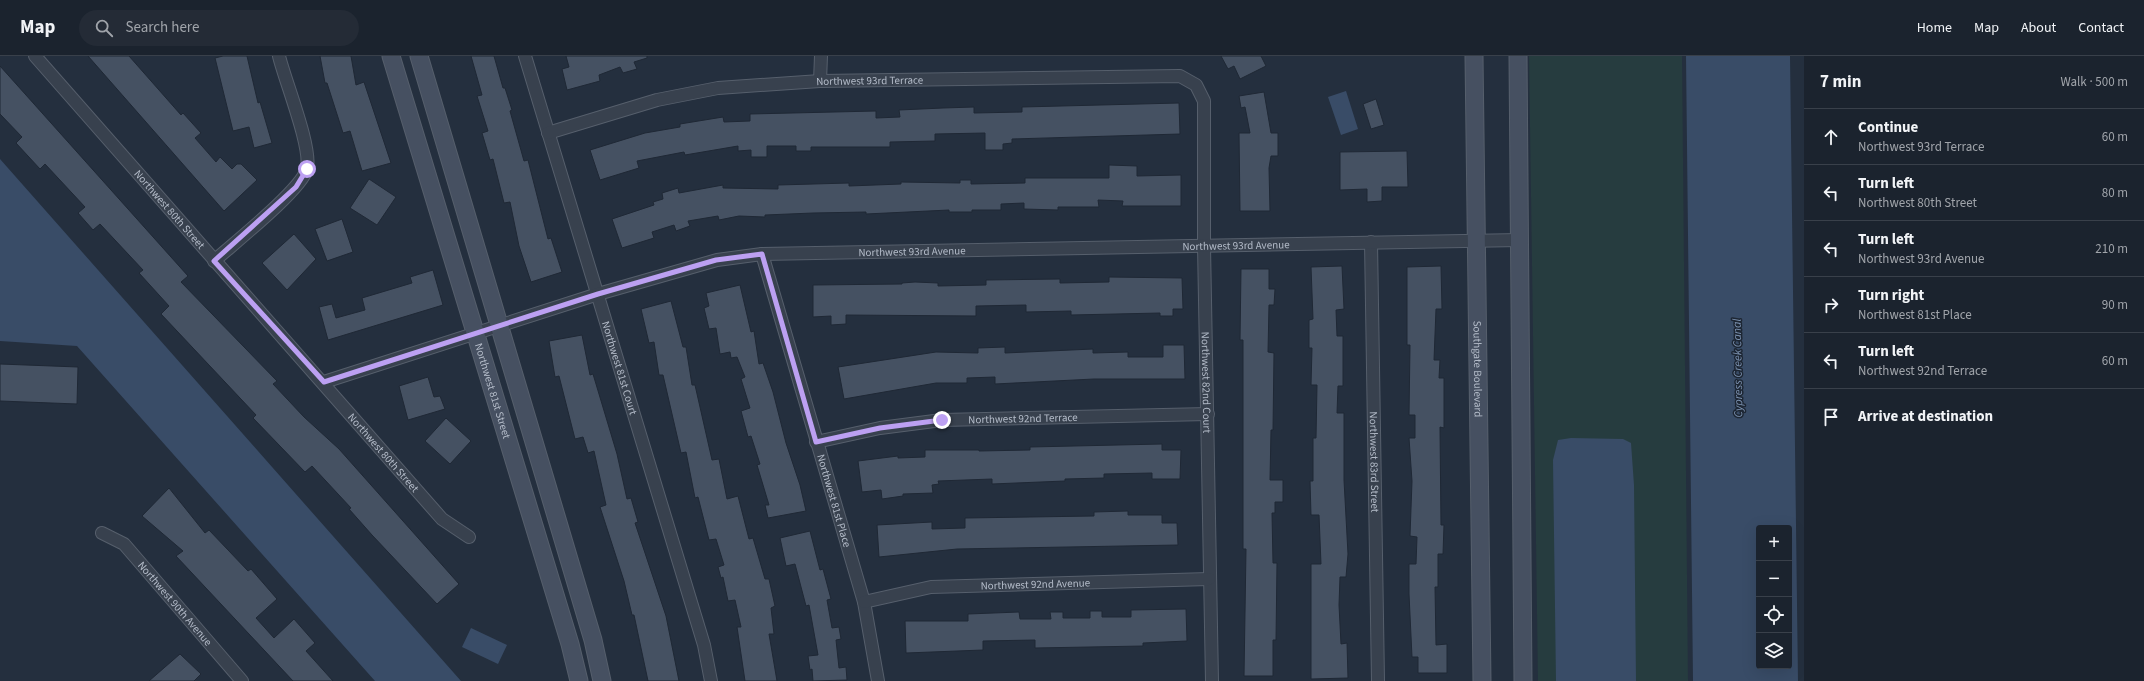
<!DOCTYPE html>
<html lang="en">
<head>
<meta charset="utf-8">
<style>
  body { margin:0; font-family:"Source Sans 3",sans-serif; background:#242b36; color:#f1f3f6 }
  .controls { position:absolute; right:12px; bottom:12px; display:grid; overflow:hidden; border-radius:4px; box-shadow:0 4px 16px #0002 }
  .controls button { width:36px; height:36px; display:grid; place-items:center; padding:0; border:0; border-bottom:1px solid #39404a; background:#1b232e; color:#f1f3f6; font:20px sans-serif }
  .stop { position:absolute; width:12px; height:12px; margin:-9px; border:3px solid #bca0f2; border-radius:50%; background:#fff }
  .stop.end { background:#bca0f2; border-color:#fff; box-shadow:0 1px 4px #0008 }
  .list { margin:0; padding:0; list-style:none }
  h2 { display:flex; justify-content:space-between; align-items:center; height:52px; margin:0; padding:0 16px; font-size:17px }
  h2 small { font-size:13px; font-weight:400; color:#a0a4aa }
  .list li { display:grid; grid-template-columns:26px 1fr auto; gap:12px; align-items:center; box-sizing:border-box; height:56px; padding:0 16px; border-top:1px solid #39404a }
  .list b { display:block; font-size:15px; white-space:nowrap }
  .list p { margin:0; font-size:13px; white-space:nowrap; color:#a0a4aa }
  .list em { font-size:13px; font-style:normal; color:#a0a4aa }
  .icon { flex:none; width:22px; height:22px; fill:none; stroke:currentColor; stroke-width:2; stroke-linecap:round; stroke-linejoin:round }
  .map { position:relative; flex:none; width:1804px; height:625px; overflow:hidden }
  header { display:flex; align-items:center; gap:24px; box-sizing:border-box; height:56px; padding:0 20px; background:#1b232e; border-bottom:1px solid #39404a }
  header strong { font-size:19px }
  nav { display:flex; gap:22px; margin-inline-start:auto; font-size:14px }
  .search { width:280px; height:36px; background:#242b36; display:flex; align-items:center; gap:10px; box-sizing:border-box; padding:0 14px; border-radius:22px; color:#a0a4aa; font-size:15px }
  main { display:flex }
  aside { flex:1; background:#1b232e }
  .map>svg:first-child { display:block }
  .green { fill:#263c3f }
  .water { fill:#394c67; fill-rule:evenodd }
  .building { fill:#455162; stroke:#1f2835 }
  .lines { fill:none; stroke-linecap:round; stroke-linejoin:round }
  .street-casing { stroke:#565f6c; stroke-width:14 }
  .secondary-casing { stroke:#565f6c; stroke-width:19 }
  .street { stroke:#38414e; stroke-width:12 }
  .secondary { stroke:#465061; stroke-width:17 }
  .route { stroke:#bca0f2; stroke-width:5 }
  .labels { text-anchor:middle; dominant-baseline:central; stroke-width:3; stroke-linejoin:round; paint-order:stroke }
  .street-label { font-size:11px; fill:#b4bcc9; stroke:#1d2633 }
  .water-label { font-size:12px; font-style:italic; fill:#7c92b1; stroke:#1d2633 }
</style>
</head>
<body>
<header>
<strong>Map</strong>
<div class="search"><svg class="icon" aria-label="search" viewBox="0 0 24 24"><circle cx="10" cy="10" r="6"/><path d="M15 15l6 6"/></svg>Search here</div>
<nav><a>Home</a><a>Map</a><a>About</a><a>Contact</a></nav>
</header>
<main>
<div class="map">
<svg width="1804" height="625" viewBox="0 0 1804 625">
  <rect width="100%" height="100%" fill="#242f3e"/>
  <path class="green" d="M 1529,0 L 1682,0 L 1688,625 L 1538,625 Z"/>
  <path class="water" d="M 1686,0 L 1790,0 L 1798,625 L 1693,625 ZM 1759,472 L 1789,472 L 1789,610 L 1759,610 Z
    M 1346,35 L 1358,73 L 1341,79 L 1328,41 Z
    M 0,103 L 461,625 L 375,625 L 77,290 L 0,285 Z
    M 1571,382 L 1623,383 L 1631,387 L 1634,429 L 1636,625 L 1556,625 L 1553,404 L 1558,384 Z
    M 471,572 L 507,589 L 498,608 L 462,591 Z"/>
  <path class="building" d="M 88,0 L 129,0 L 181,59 L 183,57 L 201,77 L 195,82 L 216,106 L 220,101 L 232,113 L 237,108 L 241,108 L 257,124 L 224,155 Z
    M 223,0 L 247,0 L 258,47 L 260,46 L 272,87 L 254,92 L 249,71 L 233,75 L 215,2 Z
    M 320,0 L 351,0 L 356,29 L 364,26 L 391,107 L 362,115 L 350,75 L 343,77 L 327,27 L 325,27 Z
    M 471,0 L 494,0 L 503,32 L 505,32 L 512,54 L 510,55 L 524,105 L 528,104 L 548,183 L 551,182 L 562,216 L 531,226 L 519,190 L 510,146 L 504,147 L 493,103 L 490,104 L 482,77 L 488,75 L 477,40 L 482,39 Z
    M 566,0 L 647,0 L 647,2 L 634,6 L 637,13 L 623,17 L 620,11 L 599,19 L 600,25 L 567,34 L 562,13 L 569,11 Z
    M 1221,0 L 1261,0 L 1266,10 L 1240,23 L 1234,10 L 1228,13 Z
    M 0,10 L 188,220 L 181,226 L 277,325 L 273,328 L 304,361 L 339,393 L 459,528 L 437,548 L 372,479 L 349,453 L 351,452 L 312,410 L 305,416 L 253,362 L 256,359 L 161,258 L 169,250 L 139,217 L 143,214 L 100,168 L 93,174 L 78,157 L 85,151 L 45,108 L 40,113 L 16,87 L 22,81 L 0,58 Z
    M 1264,36 L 1271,77 L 1278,77 L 1278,100 L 1271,100 L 1269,112 L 1270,155 L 1240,155 L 1239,77 L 1250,77 L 1245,51 L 1241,52 L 1239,40 Z
    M 1376,43 L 1384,69 L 1371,73 L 1363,48 Z
    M 1179,47 L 1180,78 L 1012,83 L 1012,87 L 1003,88 L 1003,94 L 985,94 L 985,77 L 935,78 L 935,85 L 890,86 L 890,91 L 811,91 L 811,95 L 796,95 L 796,90 L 767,90 L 767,101 L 751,101 L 751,94 L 738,95 L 738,90 L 685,99 L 684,96 L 637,105 L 639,112 L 600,124 L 590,94 L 645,77 L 680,71 L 680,68 L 723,61 L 724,66 L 750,65 L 750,58 L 876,55 L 876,62 L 900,61 L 899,54 L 943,52 L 974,51 L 974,57 L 1022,56 L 1022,51 Z
    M 1407,95 L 1408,131 L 1382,131 L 1382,145 L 1367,146 L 1367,133 L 1340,134 L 1340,96 Z
    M 1109,109 L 1137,110 L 1137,120 L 1181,119 L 1181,150 L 1122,150 L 1123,145 L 1098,144 L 1099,151 L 1058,151 L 1058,154 L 1024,153 L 1024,147 L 1001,148 L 1001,154 L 972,154 L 972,156 L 949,156 L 949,154 L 866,158 L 866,156 L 813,157 L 765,159 L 765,161 L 739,160 L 719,164 L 718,160 L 688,165 L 690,170 L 676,175 L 674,169 L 652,176 L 654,182 L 622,192 L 612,163 L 654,149 L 653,146 L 663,143 L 662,137 L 678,132 L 679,137 L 723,129 L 723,132 L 778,133 L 778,129 L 849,127 L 849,130 L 901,128 L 901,126 L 960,127 L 960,124 L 971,124 L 971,128 L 1025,127 L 1025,122 L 1109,122 Z
    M 369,123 L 396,141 L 377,169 L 350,152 Z
    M 342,163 L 353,196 L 327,205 L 315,173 Z
    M 294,178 L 316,203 L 287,234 L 262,207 Z
    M 1342,210 L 1344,253 L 1336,254 L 1337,280 L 1343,280 L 1343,330 L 1338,330 L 1337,357 L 1344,357 L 1344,424 L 1348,498 L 1346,521 L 1340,521 L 1339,549 L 1341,588 L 1347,587 L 1348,622 L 1311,623 L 1311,508 L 1321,508 L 1319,459 L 1311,459 L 1310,425 L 1313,425 L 1313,382 L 1316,382 L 1317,329 L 1311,329 L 1312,292 L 1309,292 L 1309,264 L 1313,263 L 1311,211 Z
    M 1441,210 L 1442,253 L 1436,253 L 1434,304 L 1440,304 L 1439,322 L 1444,322 L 1444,372 L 1440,371 L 1441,469 L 1444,469 L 1443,498 L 1438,498 L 1438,531 L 1435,531 L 1436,589 L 1447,588 L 1447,617 L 1418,617 L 1418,601 L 1412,601 L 1409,538 L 1409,508 L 1416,508 L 1417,481 L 1410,480 L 1412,425 L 1409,382 L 1415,382 L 1415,359 L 1409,359 L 1410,289 L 1407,289 L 1407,211 Z
    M 1241,213 L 1269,213 L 1269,233 L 1275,233 L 1274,249 L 1269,249 L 1268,296 L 1274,297 L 1273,374 L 1271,374 L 1270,424 L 1283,424 L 1283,446 L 1275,446 L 1275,457 L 1272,457 L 1273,507 L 1277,507 L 1276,584 L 1273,584 L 1273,620 L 1244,620 L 1246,493 L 1243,493 L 1243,284 L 1240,284 Z
    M 433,214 L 443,249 L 328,284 L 319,251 L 332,248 L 336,262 L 365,254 L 362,242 L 412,227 L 410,221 Z
    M 1109,221 L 1182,222 L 1183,253 L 1173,253 L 1173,260 L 1160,260 L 1160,257 L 1071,259 L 1071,255 L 1026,256 L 1026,249 L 976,250 L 976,260 L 846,259 L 846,268 L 831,269 L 831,260 L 813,261 L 813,229 L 902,228 L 902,227 L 915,226 L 938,227 L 938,230 L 986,229 L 986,224 L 1060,223 L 1060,227 L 1109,226 Z
    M 740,229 L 751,276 L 754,275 L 759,308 L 763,307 L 773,336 L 786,387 L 800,429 L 806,455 L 768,462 L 765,449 L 769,449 L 757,409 L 760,408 L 751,380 L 748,381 L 741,355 L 750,352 L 741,323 L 745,321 L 737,301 L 731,302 L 730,296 L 720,298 L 716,272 L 709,273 L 704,252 L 709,250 L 706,237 Z
    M 671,245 L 683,291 L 686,291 L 692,329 L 695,329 L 712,404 L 719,403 L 727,443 L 738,440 L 749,483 L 753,482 L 765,523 L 769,523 L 775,550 L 771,552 L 774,578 L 769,578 L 777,625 L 745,625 L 737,571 L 741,571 L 735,544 L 728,545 L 723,521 L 721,522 L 718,511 L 724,509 L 716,483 L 709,484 L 698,441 L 695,442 L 686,396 L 681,397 L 663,319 L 659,319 L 654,286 L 649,287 L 641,253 Z
    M 582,279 L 590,319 L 593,318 L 617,398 L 627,443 L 631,442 L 638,466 L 635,467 L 666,560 L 679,625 L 648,625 L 634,559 L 632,559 L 624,525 L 600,451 L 606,449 L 594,395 L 588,397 L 583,381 L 575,383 L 559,320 L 555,321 L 549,285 Z
    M 1163,289 L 1184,289 L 1185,323 L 1094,323 L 995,328 L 995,321 L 967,322 L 967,327 L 936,327 L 844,343 L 838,311 L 936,296 L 978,297 L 978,292 L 1005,291 L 1005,297 L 1093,293 L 1093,297 L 1128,296 L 1128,301 L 1163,301 Z
    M 0,308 L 78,311 L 77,348 L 0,345 Z
    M 428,321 L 434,341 L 440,340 L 445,353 L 408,364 L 399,330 Z
    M 446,362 L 471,385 L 450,408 L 425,385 Z
    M 1162,388 L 1162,394 L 1181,394 L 1180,423 L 1152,423 L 1152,417 L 1104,418 L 1104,422 L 1065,423 L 1065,425 L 992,428 L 992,423 L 938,425 L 939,428 L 932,429 L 933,437 L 903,438 L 903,440 L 882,443 L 881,434 L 862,436 L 858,405 L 898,400 L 898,402 L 925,401 L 925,394 L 979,394 L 979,395 L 1030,394 L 1030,391 Z
    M 169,432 L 205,477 L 209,474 L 248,515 L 251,513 L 277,543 L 256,562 L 274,582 L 294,563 L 315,587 L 306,595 L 333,625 L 293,625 L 176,500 L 183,495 L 142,460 Z
    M 1128,455 L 1128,459 L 1162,459 L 1162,467 L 1177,467 L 1178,489 L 957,493 L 879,501 L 877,469 L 932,466 L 932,473 L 965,472 L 965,462 L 1094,460 L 1094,456 Z
    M 810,475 L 820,514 L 823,513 L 831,543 L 827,544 L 832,572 L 839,571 L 841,583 L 836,584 L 839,612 L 846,611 L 847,624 L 813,625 L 812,613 L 810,614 L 808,600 L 818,599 L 809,549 L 806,550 L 795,508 L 786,510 L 780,482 Z
    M 1186,553 L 1187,585 L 1143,587 L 1143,590 L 1035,592 L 1035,584 L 983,585 L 983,594 L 906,597 L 905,565 L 968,565 L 968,558 L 1019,556 L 1020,563 L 1051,563 L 1050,556 L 1063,556 L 1063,562 L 1090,562 L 1090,555 L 1102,555 L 1102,561 L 1131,561 L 1131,554 Z
    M 180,598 L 201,618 L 194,625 L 149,625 Z"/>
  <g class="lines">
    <defs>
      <g id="street">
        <path id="s1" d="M 35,0 L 442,463 L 469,481"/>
        <path id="s2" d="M 525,0 L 704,589 L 711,625"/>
        <path d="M 820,25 L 821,0"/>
        <path id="s3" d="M 548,77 L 657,44 L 718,32 L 820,25 L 1180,20 L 1196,29 L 1204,45 L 1204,190 L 1212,625"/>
        <path id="s4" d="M 1371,186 L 1378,625"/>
        <path id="s5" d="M 762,198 L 864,546 L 878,625"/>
        <path d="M 214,205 C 233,188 301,134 307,113 C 312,91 285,25 279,0"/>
        <path id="s6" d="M 324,326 L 598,238 L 717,204 L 762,198 L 1520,184"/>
        <path id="s7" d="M 816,386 L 880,372 L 942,364 L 1208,358"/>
        <path id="s8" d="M 102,477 L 124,488 L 242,625"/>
        <path id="s9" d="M 864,546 L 931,531 L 1209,523"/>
      </g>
      <g id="secondary">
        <path id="s10" d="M 391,0 L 570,588 L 579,625"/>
        <path d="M 419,0 L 593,584 L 602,625"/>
        <path id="s11" d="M 1474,0 L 1482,625"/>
        <path d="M 1518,0 L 1523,625"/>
      </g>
    </defs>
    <use href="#street" class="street-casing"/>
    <use href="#secondary" class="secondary-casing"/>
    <use href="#street" class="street"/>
    <use href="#secondary" class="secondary"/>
  </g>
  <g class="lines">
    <path class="route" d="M 307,113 L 296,131 L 214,205 L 324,326 L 598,238 L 716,204 L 762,198 L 816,386 L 880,372 L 942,364"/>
  </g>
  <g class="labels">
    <g class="street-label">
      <text stroke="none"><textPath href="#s3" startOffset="328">Northwest 93rd Terrace</textPath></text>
      <text stroke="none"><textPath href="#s1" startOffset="204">Northwest 80th Street</textPath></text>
      <text stroke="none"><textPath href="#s6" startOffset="931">Northwest 93rd Avenue</textPath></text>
      <text stroke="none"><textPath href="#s6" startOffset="607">Northwest 93rd Avenue</textPath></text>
      <text stroke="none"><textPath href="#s2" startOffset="326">Northwest 81st Court</textPath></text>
      <text stroke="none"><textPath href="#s11" startOffset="313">Southgate Boulevard</textPath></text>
      <text stroke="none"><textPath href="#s3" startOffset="956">Northwest 82nd Court</textPath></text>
      <text stroke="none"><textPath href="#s10" startOffset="350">Northwest 81st Street</textPath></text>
      <text stroke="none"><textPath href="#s7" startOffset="209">Northwest 92nd Terrace</textPath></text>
      <text stroke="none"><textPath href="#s1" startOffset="528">Northwest 80th Street</textPath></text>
      <text stroke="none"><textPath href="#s4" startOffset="220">Northwest 83rd Street</textPath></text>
      <text stroke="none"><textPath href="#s5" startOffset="257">Northwest 81st Place</textPath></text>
      <text stroke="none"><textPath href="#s9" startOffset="173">Northwest 92nd Avenue</textPath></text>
      <text stroke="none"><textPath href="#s8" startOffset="103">Northwest 90th Avenue</textPath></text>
    </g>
    <g class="water-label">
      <text transform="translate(1738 312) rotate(-91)">Cypress Creek Canal</text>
    </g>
  </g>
</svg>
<div class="controls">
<button>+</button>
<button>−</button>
<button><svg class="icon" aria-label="locate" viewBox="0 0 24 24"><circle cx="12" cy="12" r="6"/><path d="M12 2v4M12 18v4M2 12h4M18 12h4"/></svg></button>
<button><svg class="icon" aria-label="layers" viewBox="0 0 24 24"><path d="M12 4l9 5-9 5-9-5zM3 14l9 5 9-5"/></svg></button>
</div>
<div class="stop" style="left:307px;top:113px"></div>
<div class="stop end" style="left:942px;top:364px"></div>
</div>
<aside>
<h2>7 min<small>Walk · 500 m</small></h2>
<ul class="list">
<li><svg class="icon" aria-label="ahead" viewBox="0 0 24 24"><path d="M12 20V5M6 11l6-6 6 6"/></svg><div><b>Continue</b><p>Northwest 93rd Terrace</p></div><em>60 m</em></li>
<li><svg class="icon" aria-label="left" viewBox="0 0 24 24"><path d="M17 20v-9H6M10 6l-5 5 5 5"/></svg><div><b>Turn left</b><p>Northwest 80th Street</p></div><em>80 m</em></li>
<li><svg class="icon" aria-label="left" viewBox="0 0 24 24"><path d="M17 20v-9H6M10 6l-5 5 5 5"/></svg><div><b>Turn left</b><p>Northwest 93rd Avenue</p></div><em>210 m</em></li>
<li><svg class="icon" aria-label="right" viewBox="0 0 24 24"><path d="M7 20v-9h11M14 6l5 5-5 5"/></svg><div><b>Turn right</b><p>Northwest 81st Place</p></div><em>90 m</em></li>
<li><svg class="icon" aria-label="left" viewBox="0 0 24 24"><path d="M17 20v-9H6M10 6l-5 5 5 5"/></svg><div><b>Turn left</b><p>Northwest 92nd Terrace</p></div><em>60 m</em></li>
<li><svg class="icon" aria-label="arrive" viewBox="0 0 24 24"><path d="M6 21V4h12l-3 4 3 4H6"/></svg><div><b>Arrive at destination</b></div></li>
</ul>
</aside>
</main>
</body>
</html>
